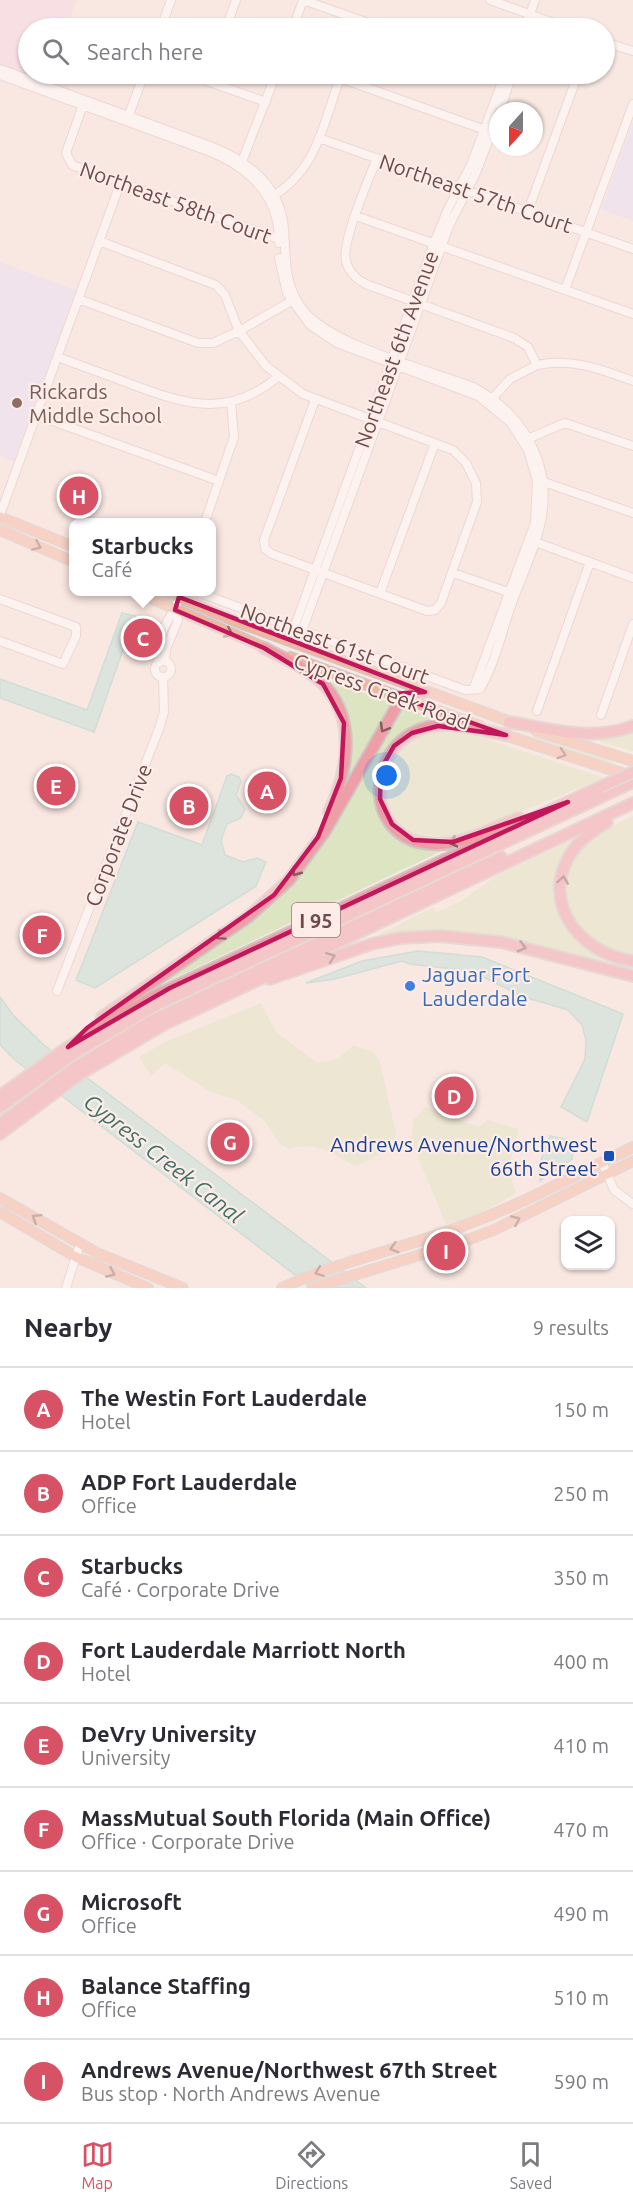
<!DOCTYPE html>
<html lang="en">
<head>
<meta charset="utf-8">
<style>
  body { margin:0; font-family:Ubuntu,sans-serif; background:#f7f7f7; color:#2b2b33 }
  .controls { position:absolute; right:18px; bottom:18px; display:grid; overflow:hidden; border-radius:12px; box-shadow:0 2px 4px #0004 }
  .controls button { width:54px; height:54px; display:grid; place-items:center; padding:0; border:0; border-bottom:2px solid #e1e1e2; background:#fff; color:#2b2b33; font:30px sans-serif }
  .compass { position:absolute; left:489px; top:102px; width:54px; height:54px; border-radius:50%; background:#fff; box-shadow:0 2px 4px #0004; rotate:201deg }
  .you { position:absolute; left:387px; top:776px; width:21px; height:21px; margin:-15px; border:4px solid #fff; border-radius:50%; background:#1a73e8; box-shadow:0 0 0 9px #1a73e833 }
  .badge { display:grid; place-items:center; width:39px; height:39px; border-radius:50%; background:#d75264; color:#fff; font-size:20px; font-weight:700 }
  .pin { position:absolute; translate:-50% -50%; border:3px solid #fff; box-shadow:0 2px 6px #0006 }
  .popup { position:absolute; left:69px; top:518px; width:147px; height:78px; box-sizing:border-box; display:grid; place-content:center; border-radius:12px; background:#fff; filter:drop-shadow(0 2px 4px #0005); font-size:20px; white-space:nowrap; color:#7c7c81 }
  .popup b { font-size:22px; color:#2b2b33 }
  .popup::after { content:''; position:absolute; left:50%; top:100%; margin-left:-12px; border:12px solid transparent; border-top-color:#fff }
  .list { margin:0; padding:0; list-style:none }
  h2 { display:flex; justify-content:space-between; align-items:center; height:78px; margin:0; padding:0 24px; font-size:26px }
  h2 small { font-size:20px; font-weight:400; color:#7c7c81 }
  .list li { display:grid; grid-template-columns:39px 1fr auto; gap:18px; align-items:center; box-sizing:border-box; height:84px; padding:0 24px; border-top:2px solid #e1e1e2 }
  .list b { display:block; font-size:22px; white-space:nowrap }
  .list p { margin:0; font-size:20px; white-space:nowrap; color:#7c7c81 }
  .list em { font-size:20px; font-style:normal; color:#7c7c81 }
  .icon { flex:none; width:33px; height:33px; fill:none; stroke:currentColor; stroke-width:2; stroke-linecap:round; stroke-linejoin:round }
  .map { position:relative; flex:none; width:633px; height:1288px; overflow:hidden }
  .search { position:absolute; background:#fff; box-shadow:0 2px 4px #0004; left:18px; right:18px; top:18px; height:66px; display:flex; align-items:center; gap:15px; box-sizing:border-box; padding:0 21px; border-radius:33px; color:#7c7c81; font-size:22px }
  .sheet { height:834px; background:#fff }
  nav { display:flex; justify-content:space-around; align-items:center; box-sizing:border-box; height:84px; border-top:2px solid #e1e1e2; background:#fff; font-size:16px; color:#7c7c81 }
  nav a { display:grid; justify-items:center; gap:3px }
  nav .on { color:#d75264 }
  .map>svg:first-child { display:block }
  .education { fill:#e5def5 }
  .medical { fill:#f6d5e5 }
  .green { fill:#dce4c2 }
  .water { fill:#b8e0d7; stroke:#a0d0c7; stroke-width:1.5 }
  .lines { fill:none; stroke-linecap:round; stroke-linejoin:round }
  .minor-casing { stroke:#dec4c1; stroke-width:10 }
  .major-casing { stroke:#d0c5c5; stroke-width:12 }
  .highway-casing { stroke:#d0c5c5; stroke-width:14 }
  .minor { stroke:#fff; stroke-width:8 }
  .major { stroke:#f1b6a0; stroke-width:9 }
  .highway { stroke:#ed9ea6; stroke-width:10 }
  .highway-bridge-casing { stroke:#d0c5c5; stroke-width:14; stroke-linecap:butt }
  .highway-bridge { stroke:#ed9ea6; stroke-width:10 }
  .oneway { stroke:#956b64 }
  .oneway2 { stroke:#875c5d }
  .marked { fill:none; stroke:#c2185b; stroke-width:4.5; stroke-linejoin:round }
  .education-dot { fill:#8d6e63; stroke:#fdece7; stroke-width:2 }
  .shop-dot { fill:#3f7fe0; stroke:#fdece7; stroke-width:2 }
  .transit-dot { fill:#1a4fb4; stroke:#fdece7; stroke-width:2 }
  .labels { text-anchor:middle; dominant-baseline:central; stroke-width:4.5; stroke-linejoin:round; paint-order:stroke }
  .shield { fill:#fdece7; stroke:#987b7a; stroke-width:1.5 }
  .shield-label { font-size:20px; font-weight:bold; fill:#6d4b4b }
  .street-label { font-size:21px; fill:#6d4b4b; stroke:#fdece7 }
  .education-label { font-size:21px; fill:#785e54; stroke:#fdece7; text-anchor:start }
  .shop-label { font-size:21px; fill:#366cbe; stroke:#fdece7; text-anchor:start }
  .transit-label { font-size:21px; fill:#164399; stroke:#fdece7; text-anchor:end }
  .water-label { font-size:22px; font-style:italic; fill:#417269; stroke:#fdece7 }
</style>
</head>
<body>
<div class="map">
<svg width="633" height="1288" viewBox="0 0 633 1288">
  <rect width="100%" height="100%" fill="#f9e7e1"/>
  <path class="education" d="M 633,122 L 633,221 L 601,209 Z
    M 0,262 L 76,290 L 14,461 L 0,456 Z"/>
  <path class="medical" d="M 0,0 L 77,0 L 66,28 L 28,28 L 28,74 L 50,74 L 47,82 L 0,64 Z"/>
  <path class="green" d="M 334,682 L 394,704 L 336,806 L 348,762 L 329,686 Z
    M 402,706 L 435,719 L 437,723 L 407,733 L 376,784 L 399,834 L 448,848 L 151,989 C 198,957 250,926 290,885 C 335,839 369,763 402,706 Z
    M 472,718 L 613,761 L 611,765 Z
    M 633,730 L 633,751 L 601,742 L 596,738 Z
    M 426,731 L 468,733 L 604,778 L 470,832 L 451,838 L 418,838 L 399,827 L 386,808 L 382,785 L 397,748 Z
    M 633,816 L 633,958 L 606,952 L 574,924 L 565,892 L 571,867 L 583,846 L 602,831 Z
    M 577,838 L 561,872 L 570,930 L 579,942 L 591,951 L 633,964 L 633,972 C 575,957 498,929 439,932 C 414,933 389,938 365,942 L 433,907 L 436,912 L 458,903 L 496,876 Z
    M 261,1003 L 276,1032 L 317,1063 L 338,1059 L 354,1045 L 373,1052 L 380,1062 L 396,1134 L 390,1150 L 355,1166 C 333,1154 316,1140 289,1149 L 279,1143 L 264,1120 L 238,1101 L 209,1091 L 165,1063 L 151,1076 L 139,1057 L 167,1041 Z
    M 425,1107 L 479,1127 L 487,1120 L 519,1129 L 508,1170 L 516,1193 L 470,1219 L 446,1224 L 411,1141 L 414,1120 Z"/>
  <path class="water" d="M 122,613 L 135,616 L 94,732 L 0,698 L 0,679 L 87,710 Z
    M 231,774 L 239,777 L 241,781 L 236,795 L 245,809 L 241,818 L 227,824 L 221,840 L 225,855 L 243,862 L 257,858 L 266,862 L 256,886 L 95,988 L 76,980 L 138,822 L 202,845 L 227,776 Z
    M 418,951 L 482,957 L 623,1014 L 587,1122 L 561,1107 L 585,1059 L 586,1040 L 582,1025 L 568,1010 L 524,997 L 471,971 L 410,964 L 402,961 L 335,979 L 306,983 L 362,961 Z
    M 0,997 L 13,1015 L 45,1046 L 366,1288 L 312,1288 L 15,1060 L 0,1045 Z
    M 550,1136 L 570,1140 L 574,1147 L 572,1159 L 540,1181 L 539,1165 Z"/>
  <g class="lines">
    <defs>
      <path id="minor" d="M 303,0 L 383,28
        M 490,0 L 568,28
        M 161,28 L 171,0
        M 226,28 L 236,0
        M 293,28 L 303,0
        M 525,28 L 535,0
        M 604,42 L 633,51
        M 0,69 L 210,146 C 247,160 281,186 284,229 C 286,259 284,287 304,311 C 333,346 429,370 473,387 C 521,412 551,461 542,516 C 537,545 522,575 512,603 C 502,631 495,664 480,689 L 465,690 L 197,592
        M 187,74 L 266,102
        M 0,75 L 208,151 C 249,167 280,196 279,243
        M 340,78 L 488,131
        M 84,102 L 66,153 L 72,165 L 281,240
        M 500,111 L 512,74
        M 127,120 L 144,74
        M 319,138 L 633,249
        M 377,158 C 369,179 341,242 346,261 C 349,273 357,280 368,285 L 514,338 L 528,347 L 537,365 C 573,358 600,369 633,381
        M 241,164 L 276,74
        M 270,198 C 318,170 323,124 341,75
        M 528,211 L 578,74
        M 356,216 L 633,314
        M 99,241 L 216,285 L 225,295 L 239,331 L 295,299
        M 279,258 L 287,293 L 310,325 L 337,343 L 478,396 L 511,423 L 528,450 L 537,481 L 535,523 L 473,690
        M 565,290 L 633,104
        M 78,299 L 198,343 L 213,343 L 239,331 L 266,366 L 303,394 L 453,450 L 466,463 L 476,483 L 477,502 L 441,603 L 435,610 L 427,611 L 272,554 L 265,549 L 264,540 L 315,400
        M 58,357 C 84,367 110,376 136,386 C 190,406 229,417 278,377
        M 489,402 L 510,379 L 537,365
        M 36,415 L 219,481
        M 525,440 L 565,423 L 633,446
        M 541,481 L 633,513
        M 0,515 L 120,184
        M 205,522 L 234,437 L 231,402
        M 530,540 L 633,578
        M 453,573 L 514,594
        M 380,593 L 435,443
        M 0,599 L 76,627 L 76,636 L 63,664 L 0,641
        M 294,628 L 434,243 L 448,209 L 471,165 L 505,74
        M 302,631 L 449,226 L 475,175 L 498,116
        M 165,661 L 166,649 L 178,620 L 175,610 L 180,592
        M155 669a8 8 0 1 1 16 0a8 8 0 1 1-16 0Z
        M 158,663 C 158,644 163,624 175,610
        M 537,711 L 590,562
        M 601,715 L 633,624
        M 57,991 L 159,729 L 164,712 L 163,677
        M 602,1162 L 614,1190 L 633,1204
        M 446,1232 L 465,1247
        M 66,1288 L 80,1244"/>
      <path id="major" d="M 0,517 L 74,547
        M 0,530 L 74,562
        M 136,592 L 268,649
        M 166,592 L 237,622 L 514,723
        M 290,657 L 480,726
        M 536,731 L 633,761
        M 501,734 L 631,776
        M 0,1198 L 97,1253 L 183,1288
        M 0,1212 L 76,1257 L 148,1288
        M 282,1288 C 335,1263 391,1251 446,1232 C 511,1210 572,1177 633,1147
        M 312,1288 L 462,1242 L 494,1230 L 633,1161"/>
      <path id="highway" d="M 264,648 C 283,658 305,667 320,681 C 358,716 348,771 329,812
        M 509,722 C 552,729 591,742 633,726
        M 506,735 C 483,731 457,722 433,726 C 363,739 361,841 432,844 C 461,846 492,828 519,818
        M 607,822 C 596,829 586,835 577,845 C 535,896 576,953 633,961
        M 270,979 L 372,944 L 401,938 L 439,936 L 501,942 L 633,976
        M 102,1017 L 248,917 L 289,880 L 325,831 L 398,704 L 411,694 L 425,692
        M 0,1096 L 68,1047 L 152,997 L 600,787
        M 0,1107 L 76,1052 L 158,1004 L 633,782
        M 0,1124 L 73,1069 L 151,1021 L 501,857
        M 0,1134 L 80,1074 L 165,1024 L 633,803"/>
    </defs>
    <use href="#minor" class="minor-casing"/>
    <use href="#major" class="major-casing"/>
    <use href="#highway" class="highway-casing"/>
    <use href="#minor" class="minor"/>
    <use href="#major" class="major"/>
    <use href="#highway" class="highway"/>
    <defs>
      <path id="highway-bridge" d="M 600,787 L 633,772"/>
    </defs>
    <use href="#highway-bridge" class="highway-bridge-casing"/>
    <use href="#highway-bridge" class="highway-bridge"/>
  </g>
  <defs><path id="oneway-chevron" d="M-2-3.5L2.5 0L-2 3.5" fill="none" stroke-width="1.6" stroke-linecap="round" stroke-linejoin="round" transform="scale(1.5)"/></defs>
  <g class="oneway">
    <use href="#oneway-chevron" transform="translate(37 546) rotate(23)"/>
    <use href="#oneway-chevron" transform="translate(229 633) rotate(23)"/>
    <use href="#oneway-chevron" transform="translate(562 754) rotate(18)"/>
    <use href="#oneway-chevron" transform="translate(36 1218) rotate(-148)"/>
    <use href="#oneway-chevron" transform="translate(516 1220) rotate(-24)"/>
    <use href="#oneway-chevron" transform="translate(394 1248) rotate(164)"/>
    <use href="#oneway-chevron" transform="translate(319 1272) rotate(159)"/>
    <use href="#oneway-chevron" transform="translate(111 1273) rotate(24)"/>
  </g>
  <g class="oneway2">
    <use href="#oneway-chevron" transform="translate(384 728) rotate(120)"/>
    <use href="#oneway-chevron" transform="translate(453 842) rotate(167)"/>
    <use href="#oneway-chevron" transform="translate(296 872) rotate(127)"/>
    <use href="#oneway-chevron" transform="translate(563 880) rotate(-82)"/>
    <use href="#oneway-chevron" transform="translate(220 936) rotate(145)"/>
    <use href="#oneway-chevron" transform="translate(522 947) rotate(15)"/>
    <use href="#oneway-chevron" transform="translate(331 957) rotate(-20)"/>
  </g>
  <path d="M0 0H633V1288H0ZM 179,597 L 425,692 L 391,694 L 506,735 L 438,726 L 412,733 L 394,746 L 381,769 L 380,799 L 392,824 L 413,840 L 453,842 L 568,802 L 170,988 L 68,1047 L 87,1028 L 274,895 L 318,837 L 341,778 L 344,723 L 323,684 L 264,648 L 175,610 Z" fill="#f9e7e1" fill-opacity=".55" fill-rule="evenodd"/>
  <path class="marked" d="M 179,597 L 425,692 L 391,694 L 506,735 L 438,726 L 412,733 L 394,746 L 381,769 L 380,799 L 392,824 L 413,840 L 453,842 L 568,802 L 170,988 L 68,1047 L 87,1028 L 274,895 L 318,837 L 341,778 L 344,723 L 323,684 L 264,648 L 175,610 Z"/>
  <circle class="education-dot" cx="17" cy="403" r="6"/>
  <circle class="shop-dot" cx="410" cy="986" r="6"/>
  <rect class="transit-dot" x="603" y="1150" width="12" height="12" rx="3"/>
  <g class="labels">
    <rect class="shield" x="292" y="903" width="48" height="34" rx="4.5"/>
    <g class="shield-label">
      <text x="316" y="920">I 95</text>
    </g>
    <g class="street-label">
      <text transform="translate(476 193) rotate(19)">Northeast 57th Court</text>
      <text transform="translate(176 202) rotate(20)">Northeast 58th Court</text>
      <text transform="translate(396 349) rotate(-70)">Northeast 6th Avenue</text>
      <text transform="translate(335 643) rotate(20)">Northeast 61st Court</text>
      <text transform="translate(382 691) rotate(20)">Cypress Creek Road</text>
      <text transform="translate(118 835) rotate(-69)">Corporate Drive</text>
    </g>
    <g class="education-label">
      <text x="29" y="391">Rickards<tspan x="29" dy="24">Middle School</tspan></text>
    </g>
    <g class="shop-label">
      <text x="422" y="974">Jaguar Fort<tspan x="422" dy="24">Lauderdale</tspan></text>
    </g>
    <g class="transit-label">
      <text x="597" y="1144">Andrews Avenue/Northwest<tspan x="597" dy="24">66th Street</tspan></text>
    </g>
    <g class="water-label">
      <text transform="translate(164 1158) rotate(38)">Cypress Creek Canal</text>
    </g>
  </g>
</svg>
<div class="controls">
<button><svg class="icon" aria-label="layers" viewBox="0 0 24 24"><path d="M12 4l9 5-9 5-9-5zM3 14l9 5 9-5"/></svg></button>
</div>
<svg class="compass" viewBox="-18 -18 36 36"><path d="M0-13l5 13h-10z" fill="#e53935"/><path d="M0 13l5-13h-10z" fill="#7c7c81"/></svg>
<div class="you"></div>
<div class="pin badge" style="left:267px;top:791px">A</div>
<div class="pin badge" style="left:189px;top:806px">B</div>
<div class="pin badge" style="left:143px;top:638px">C</div>
<div class="popup"><b>Starbucks</b>Café</div>
<div class="pin badge" style="left:454px;top:1096px">D</div>
<div class="pin badge" style="left:56px;top:786px">E</div>
<div class="pin badge" style="left:42px;top:935px">F</div>
<div class="pin badge" style="left:230px;top:1142px">G</div>
<div class="pin badge" style="left:79px;top:496px">H</div>
<div class="pin badge" style="left:446px;top:1251px">I</div>
<div class="search"><svg class="icon" aria-label="search" viewBox="0 0 24 24"><circle cx="10" cy="10" r="6"/><path d="M15 15l6 6"/></svg>Search here</div>
</div>
<section class="sheet">
<h2>Nearby<small>9 results</small></h2>
<ul class="list">
<li><span class="badge">A</span><div><b>The Westin Fort Lauderdale</b><p>Hotel</p></div><em>150 m</em></li>
<li><span class="badge">B</span><div><b>ADP Fort Lauderdale</b><p>Office</p></div><em>250 m</em></li>
<li><span class="badge">C</span><div><b>Starbucks</b><p>Café · Corporate Drive</p></div><em>350 m</em></li>
<li><span class="badge">D</span><div><b>Fort Lauderdale Marriott North</b><p>Hotel</p></div><em>400 m</em></li>
<li><span class="badge">E</span><div><b>DeVry University</b><p>University</p></div><em>410 m</em></li>
<li><span class="badge">F</span><div><b>MassMutual South Florida (Main Office)</b><p>Office · Corporate Drive</p></div><em>470 m</em></li>
<li><span class="badge">G</span><div><b>Microsoft</b><p>Office</p></div><em>490 m</em></li>
<li><span class="badge">H</span><div><b>Balance Staffing</b><p>Office</p></div><em>510 m</em></li>
<li><span class="badge">I</span><div><b>Andrews Avenue/Northwest 67th Street</b><p>Bus stop · North Andrews Avenue</p></div><em>590 m</em></li>
</ul>
</section>
<nav>
<a class="on"><svg class="icon" aria-label="map" viewBox="0 0 24 24"><path d="M3 6l6-2 6 2 6-2v14l-6 2-6-2-6 2zM9 4v14M15 6v14"/></svg>Map</a>
<a><svg class="icon" aria-label="directions" viewBox="0 0 24 24"><path d="M12 3l9 9-9 9-9-9zM9 14v-3h6M13 9l2 2-2 2"/></svg>Directions</a>
<a><svg class="icon" aria-label="saved" viewBox="0 0 24 24"><path d="M7 4h10v16l-5-4-5 4z"/></svg>Saved</a>
</nav>
</body>
</html>
